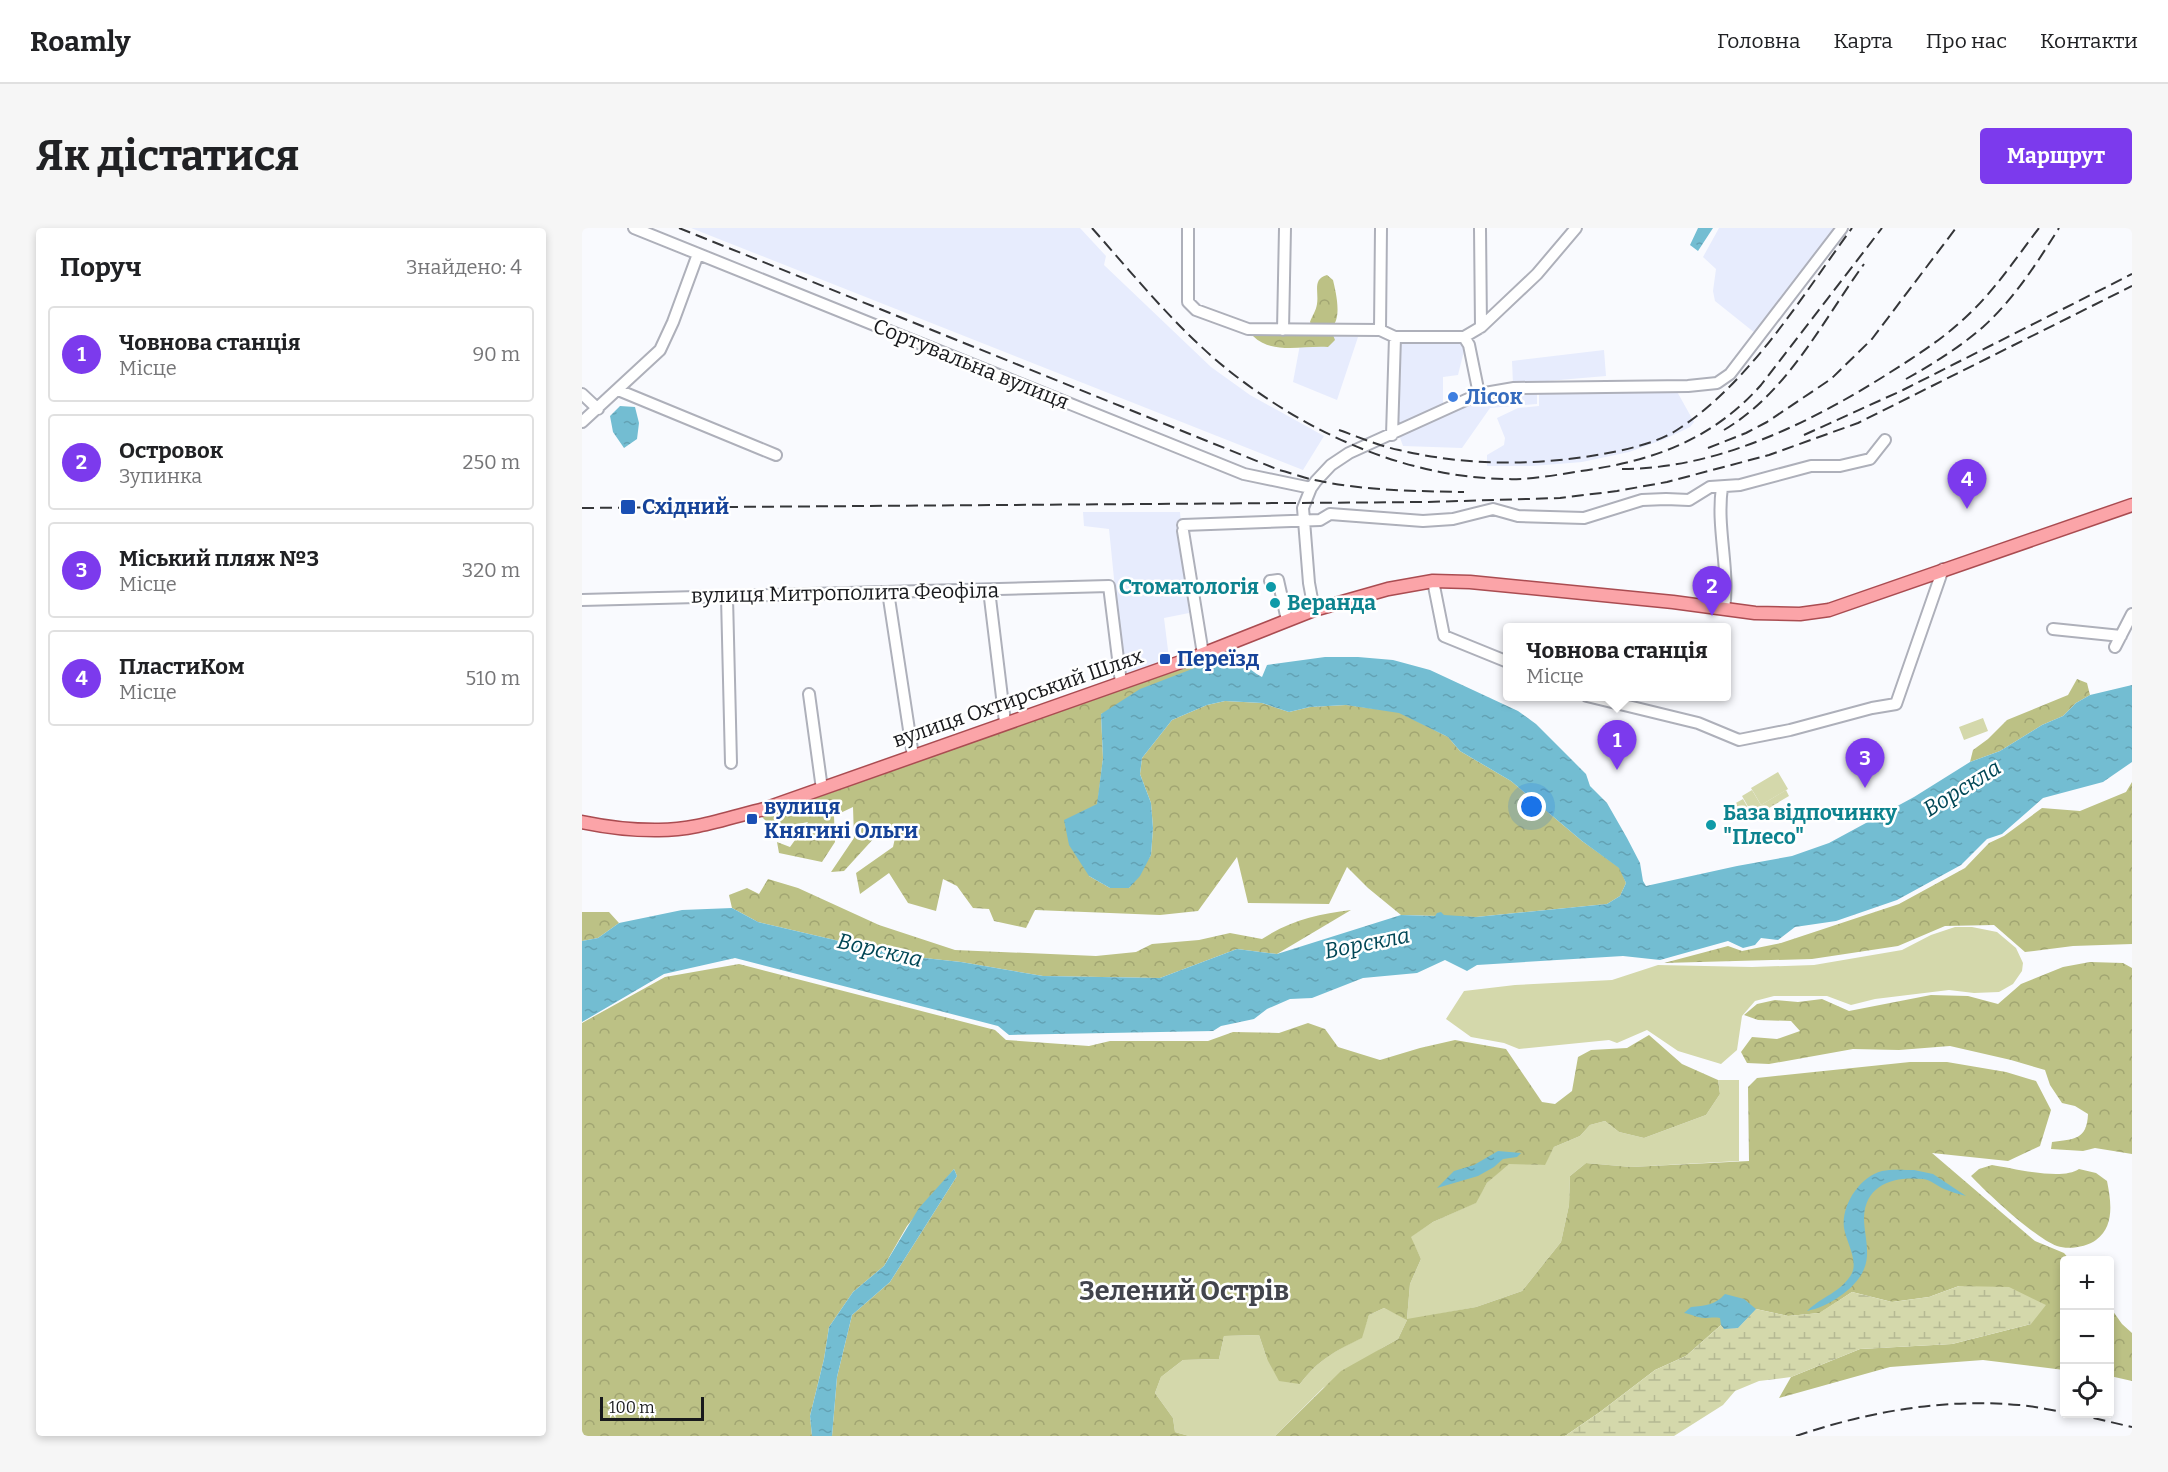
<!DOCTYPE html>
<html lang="uk">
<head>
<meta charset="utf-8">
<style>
  body { margin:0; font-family:Bitter,serif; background:#f6f6f6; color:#202124 }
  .controls { position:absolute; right:18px; bottom:18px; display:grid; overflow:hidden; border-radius:6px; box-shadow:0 3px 9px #0003 }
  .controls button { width:54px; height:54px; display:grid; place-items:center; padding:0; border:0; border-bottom:2px solid #e0e0e0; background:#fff; color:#202124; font:30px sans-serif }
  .scale { position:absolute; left:18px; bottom:15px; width:104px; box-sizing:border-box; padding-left:6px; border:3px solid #18191c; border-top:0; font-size:16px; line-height:21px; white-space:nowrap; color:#18191c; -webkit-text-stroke:4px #fff; paint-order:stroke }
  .you { position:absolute; left:950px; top:579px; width:21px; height:21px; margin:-15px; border:4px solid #fff; border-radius:50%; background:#1a73e8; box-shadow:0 0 0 9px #1a73e833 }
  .badge { display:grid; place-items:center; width:39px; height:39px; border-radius:50%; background:#7c3aed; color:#fff; font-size:20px; font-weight:700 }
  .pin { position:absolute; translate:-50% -50px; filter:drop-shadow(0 2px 3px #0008) }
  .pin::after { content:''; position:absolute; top:32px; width:21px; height:18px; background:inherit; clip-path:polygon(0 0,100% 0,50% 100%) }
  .popup { position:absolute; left:921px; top:395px; width:228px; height:78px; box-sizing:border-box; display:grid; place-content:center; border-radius:6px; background:#fff; filter:drop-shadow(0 2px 4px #0005); font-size:20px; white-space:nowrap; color:#757577 }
  .popup b { font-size:22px; color:#202124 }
  .popup::after { content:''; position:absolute; left:50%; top:100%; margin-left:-12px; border:12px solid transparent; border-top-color:#fff }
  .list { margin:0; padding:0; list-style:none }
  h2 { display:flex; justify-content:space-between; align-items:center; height:78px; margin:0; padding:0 24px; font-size:26px }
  h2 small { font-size:20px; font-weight:400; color:#757577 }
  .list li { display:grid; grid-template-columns:39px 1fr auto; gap:18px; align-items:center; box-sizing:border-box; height:96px; margin:0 12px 12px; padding:0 12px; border:2px solid #e0e0e0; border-radius:6px }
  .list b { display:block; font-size:22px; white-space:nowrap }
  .list p { margin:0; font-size:20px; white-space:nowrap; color:#757577 }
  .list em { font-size:20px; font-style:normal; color:#757577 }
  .icon { flex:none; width:33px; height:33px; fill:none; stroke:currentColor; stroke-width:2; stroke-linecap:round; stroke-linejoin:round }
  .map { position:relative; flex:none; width:1550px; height:1208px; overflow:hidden; border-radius:6px }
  header { display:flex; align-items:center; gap:36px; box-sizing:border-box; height:84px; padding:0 30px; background:#fff; border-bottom:2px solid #e0e0e0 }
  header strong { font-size:28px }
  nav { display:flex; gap:33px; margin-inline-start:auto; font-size:21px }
  .intro { display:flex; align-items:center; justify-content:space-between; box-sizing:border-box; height:144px; padding:0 36px }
  h1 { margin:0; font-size:42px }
  .button { padding:15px 27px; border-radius:6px; background:#7c3aed; color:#fff; font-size:21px; font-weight:700 }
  main { display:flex; gap:36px; padding:0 36px }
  aside { flex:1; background:#fff; border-radius:6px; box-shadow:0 3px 9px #0003 }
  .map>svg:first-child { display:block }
  .built { fill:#e7ecfd }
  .green { fill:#d4d8ab }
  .forest { fill:url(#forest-crowns) }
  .wetland { fill:url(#wetland-marsh) }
  .park { fill:url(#park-tufts) }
  .water { fill:url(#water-ripples) }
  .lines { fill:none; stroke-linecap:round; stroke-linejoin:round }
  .minor-casing { stroke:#aeb0ba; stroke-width:14 }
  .major-casing { stroke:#aa4c51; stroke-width:15 }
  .minor { stroke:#fff; stroke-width:10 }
  .major { stroke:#fba4a8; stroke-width:12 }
  .rail { stroke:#353639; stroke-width:2; stroke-dasharray:12 6; stroke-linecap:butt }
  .shop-dot { fill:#3f7fe0; stroke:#fff; stroke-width:2 }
  .transit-dot { fill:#1a4fb4; stroke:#fff; stroke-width:2 }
  .culture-dot { fill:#0f9aa8; stroke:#fff; stroke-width:2 }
  .labels { text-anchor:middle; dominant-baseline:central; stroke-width:5; stroke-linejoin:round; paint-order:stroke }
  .street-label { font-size:21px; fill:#18191c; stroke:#fff }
  .shop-label { font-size:21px; font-weight:bold; fill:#366cbe; stroke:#fff; text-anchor:start }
  .transit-label { font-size:21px; font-weight:bold; fill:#164399; stroke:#fff; text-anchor:start }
  .culture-label { font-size:21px; font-weight:bold; fill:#0d838f; stroke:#fff; text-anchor:start }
  .water-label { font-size:22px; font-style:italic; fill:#004655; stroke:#fff }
  .district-label { font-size:27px; font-weight:bold; fill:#42444c; stroke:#fff }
</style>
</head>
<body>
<header>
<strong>Roamly</strong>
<nav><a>Головна</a><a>Карта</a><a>Про нас</a><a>Контакти</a></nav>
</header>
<div class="intro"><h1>Як дістатися</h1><a class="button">Маршрут</a></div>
<main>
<aside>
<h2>Поруч<small>Знайдено: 4</small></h2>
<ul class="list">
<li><span class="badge">1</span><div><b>Човнова станція</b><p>Місце</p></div><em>90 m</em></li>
<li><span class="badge">2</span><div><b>Островок</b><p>Зупинка</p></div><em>250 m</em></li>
<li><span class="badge">3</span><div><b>Міський пляж №3</b><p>Місце</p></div><em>320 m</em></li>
<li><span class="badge">4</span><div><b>ПластиКом</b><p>Місце</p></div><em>510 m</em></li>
</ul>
</aside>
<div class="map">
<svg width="1550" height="1208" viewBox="0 0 1550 1208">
  <defs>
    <pattern id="forest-crowns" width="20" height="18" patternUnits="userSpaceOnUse" patternTransform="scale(1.5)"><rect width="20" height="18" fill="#bcc185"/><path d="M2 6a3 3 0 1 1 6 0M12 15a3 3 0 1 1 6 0" fill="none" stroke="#a1a572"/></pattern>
    <pattern id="wetland-marsh" width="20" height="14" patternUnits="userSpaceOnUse" patternTransform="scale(1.5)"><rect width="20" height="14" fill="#d4d8ab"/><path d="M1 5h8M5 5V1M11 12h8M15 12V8" fill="none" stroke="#b5b993"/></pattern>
    <pattern id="park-tufts" width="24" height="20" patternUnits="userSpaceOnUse" patternTransform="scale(1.5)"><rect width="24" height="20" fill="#d4d8ab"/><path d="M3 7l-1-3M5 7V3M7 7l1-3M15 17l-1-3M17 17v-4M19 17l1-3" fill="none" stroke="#b5b993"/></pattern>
    <pattern id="water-ripples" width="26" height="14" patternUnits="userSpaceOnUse" patternTransform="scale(1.5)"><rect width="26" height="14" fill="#73bdd2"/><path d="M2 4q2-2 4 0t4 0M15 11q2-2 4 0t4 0" fill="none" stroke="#63a2b4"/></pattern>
  </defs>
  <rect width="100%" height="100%" fill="#f9fafe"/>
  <path class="built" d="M 109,0 L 498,0 L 524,28 L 522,37 L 629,139 L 668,167 L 742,208 L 721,242 Z
    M 1137,0 L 1252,0 L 1173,105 L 1133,73 L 1131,63 L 1134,41 L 1121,29 Z
    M 720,106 L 776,109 L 755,172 L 711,154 Z
    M 877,112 L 883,119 L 876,147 L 861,149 L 861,177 L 819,200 L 813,196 L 818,113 Z
    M 1022,122 L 1024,148 L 931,156 L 930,133 Z
    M 1093,160 L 1112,194 L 1108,199 L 1083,211 L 1047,224 L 1000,234 L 950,238 L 905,238 L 905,227 L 922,217 L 923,210 L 915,190 L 936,180 L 957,178 L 957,164 Z
    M 930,165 L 955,165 L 955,176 L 908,180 L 880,220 L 821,218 L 817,207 L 899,170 Z
    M 501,284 L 598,284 L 607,385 L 582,390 L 587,430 L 577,431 L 577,435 L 545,446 L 540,430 L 527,301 L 502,298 Z"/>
  <path class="green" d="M 1401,490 L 1406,503 L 1382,512 L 1377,499 Z
    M 1196,544 L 1206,561 L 1179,577 L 1169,560 Z
    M 1161,571 L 1168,583 L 1150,593 L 1143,581 Z
    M 1373,699 L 1390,699 L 1415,704 L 1434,720 L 1441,735 L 1440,743 L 1431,756 L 1417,764 L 1392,765 L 1367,762 L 1293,771 L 1269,777 L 1245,768 L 1192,768 L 1173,773 L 1160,788 L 1155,822 L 1139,836 L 1096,823 L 1065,802 L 1035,815 L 1027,812 L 937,821 L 922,815 L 889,809 L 864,791 L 882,763 L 933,757 L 1030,752 L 1076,737 L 1170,739 L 1232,737 L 1320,722 L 1349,707 Z
    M 1136,852 L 1157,852 L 1157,933 L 1049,939 L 1004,935 L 988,948 L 987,977 L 979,1014 L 940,1063 L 894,1079 L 825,1092 L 816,1111 L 800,1120 L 741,1160 L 693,1208 L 607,1208 L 593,1204 L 591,1190 L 573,1165 L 579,1149 L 601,1132 L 637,1131 L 642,1108 L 677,1107 L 685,1131 L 718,1156 C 737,1131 752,1124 779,1110 L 787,1087 L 802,1080 L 825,1091 L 828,1056 L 839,1031 L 828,1009 L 851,994 L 893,975 L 905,955 L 927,935 L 962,937 L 972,919 L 998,908 L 1008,897 L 1023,893 L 1037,904 L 1062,910 L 1124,887 L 1138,866 Z"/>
  <path class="forest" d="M 745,47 L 751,52 C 754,65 760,89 750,99 L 729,96 L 728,94 C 730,88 734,83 735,76 C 737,64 730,51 745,47 Z
    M 674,103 L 748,104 L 751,107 L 753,112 L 746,119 C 722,117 690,127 671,108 Z
    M 652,421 L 668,443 L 659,431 L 519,486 L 521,530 L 507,648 L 528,660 L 547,660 L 569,627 L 571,600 L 569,575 L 558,546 L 560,530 L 590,492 L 625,477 L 643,473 L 680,475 L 707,484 L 728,479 L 764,477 L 817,484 L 866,509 L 878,523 L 929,553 L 1000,613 L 1038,640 L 1044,655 L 1038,668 L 1025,676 L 894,689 L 819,687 L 786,660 L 765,639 L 747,676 L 666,675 L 655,629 L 616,683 L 578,687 L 453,682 L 444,700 L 412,693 L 407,681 L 391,680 L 375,658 L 361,651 L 354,683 L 326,675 L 307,645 L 278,666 L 274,645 L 311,619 L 315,601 L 304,597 L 262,643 L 249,644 L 272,610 L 271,579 L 252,588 L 253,614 L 240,634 L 197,625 L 195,614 L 208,619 L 226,594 L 192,601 L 178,587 Z
    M 1495,451 L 1505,455 L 1508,467 L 1494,475 L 1481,488 L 1460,497 L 1418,523 L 1388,534 L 1391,522 L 1406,511 L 1425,492 L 1486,467 Z
    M 1550,554 L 1550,716 L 1491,718 L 1443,724 L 1412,697 L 1363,698 L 1316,718 L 1230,731 L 1082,735 L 1146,718 L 1160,723 L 1199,715 L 1317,676 L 1383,640 L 1407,615 L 1422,608 L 1460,580 L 1498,583 L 1544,564 Z
    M 186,651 L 216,660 L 297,697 L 373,722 L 514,728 L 554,724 L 570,716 L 617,712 L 648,705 L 680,711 C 709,692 736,686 769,682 L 695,726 L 655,721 L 578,750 L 461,748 L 379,734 L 333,729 L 287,720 L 176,694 L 150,680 L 147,667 L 165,660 L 177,666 Z
    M 0,684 L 27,684 L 37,695 L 16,710 L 0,713 Z
    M 1508,734 L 1541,735 L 1550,740 L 1550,926 L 1513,920 L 1501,923 L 1469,921 L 1470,914 C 1492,911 1505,912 1506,886 L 1493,878 L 1480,875 L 1468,857 L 1463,842 L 1429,832 L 1368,818 L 1317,822 L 1271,821 L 1187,836 L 1165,835 L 1159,824 L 1170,809 L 1195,811 L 1218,803 L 1209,793 L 1176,792 L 1162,787 L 1175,776 L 1193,772 L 1216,774 L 1240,771 L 1267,783 L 1349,767 L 1386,768 L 1416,776 L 1439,756 L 1481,739 Z
    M 157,736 L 413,802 L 424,812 L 507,818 L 528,813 L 626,813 L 651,804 L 697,805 L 726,795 L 743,801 L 756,819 L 798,832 L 838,820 L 873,812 L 924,821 L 960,874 L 973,876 L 990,863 L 996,829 L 1009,822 L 1045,820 L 1067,807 L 1100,836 L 1136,852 L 1138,866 L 1124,887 L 1062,910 L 1037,904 L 1023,893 L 1008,897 L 998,908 L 972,919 L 963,937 L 927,936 L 905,955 L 894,975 L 851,994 L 829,1009 L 839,1031 L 828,1056 L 825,1091 L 894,1079 L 940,1063 L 979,1014 L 987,977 L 988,948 L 1004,935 L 1049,939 L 1167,933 L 1166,859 L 1175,850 L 1328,834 L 1365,834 L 1424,844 L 1454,853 L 1469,882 L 1458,918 L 1426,933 L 1350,925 L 1453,1013 L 1482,1025 L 1488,1032 L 1482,1032 L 1482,1142 L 1401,1132 L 1308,1139 L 1197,1170 L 1209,1149 L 1278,1121 L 1370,1116 L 1449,1096 L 1377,1058 L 1347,1069 L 1310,1074 L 1270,1064 L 1238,1085 L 1206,1088 L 1174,1081 L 1156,1100 L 1142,1101 L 1139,1097 L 1104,1128 L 1073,1142 L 1018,1184 L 983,1208 L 693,1208 L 759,1143 L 816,1111 L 825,1092 L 802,1080 L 787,1087 L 780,1110 C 752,1124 737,1131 718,1156 L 697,1153 L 685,1131 L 677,1107 L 642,1108 L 637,1131 L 601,1132 L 579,1149 L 573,1165 L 591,1190 L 593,1204 L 607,1208 L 250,1208 L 255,1149 L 270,1087 L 308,1054 L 375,948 L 372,941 L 325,998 L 302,1038 L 271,1064 L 247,1099 L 242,1131 L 228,1188 L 230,1208 L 0,1208 L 0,795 L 83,749 Z
    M 1410,937 C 1430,940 1480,953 1497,941 L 1514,945 L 1525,953 C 1529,973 1533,998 1514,1012 C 1505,1019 1486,1022 1475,1018 C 1453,1010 1406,966 1389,948 L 1397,941 Z
    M 1528,1079 L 1540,1096 L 1550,1105 L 1550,1153 L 1528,1148 Z"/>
  <path class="wetland" d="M 1377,1058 L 1427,1059 L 1464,1077 L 1449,1096 L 1370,1116 L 1278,1121 L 1209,1149 L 1177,1153 L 1153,1163 L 1141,1177 L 1092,1208 L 983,1208 L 1018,1184 L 1073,1142 L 1104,1128 L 1139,1097 L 1142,1101 L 1156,1100 L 1174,1081 L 1206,1088 L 1237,1085 L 1270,1064 L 1310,1074 L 1347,1069 Z"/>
  <path class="park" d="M 1170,562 L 1179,577 L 1204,562 L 1207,568 L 1172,589 L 1160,568 Z"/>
  <path class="water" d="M 1116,0 L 1131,0 L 1116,23 L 1108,17 Z
    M 38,178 L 53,179 L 57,195 L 55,211 L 42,220 L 31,204 L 28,188 Z
    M 644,428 C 664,432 663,440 680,449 L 685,437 L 743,429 L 776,429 L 811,432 L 848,442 L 936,483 L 954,496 L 1004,546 L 1008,558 L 1025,575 L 1045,610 L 1058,635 L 1061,653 L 1064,658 L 1155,638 L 1210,628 L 1247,615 L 1332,569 L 1388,534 L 1418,523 L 1460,497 L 1481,488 L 1494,475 L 1508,467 L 1550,457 L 1550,534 L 1521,554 L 1461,570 L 1420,606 L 1405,611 L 1379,637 L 1315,672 L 1254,693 L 1213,699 L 1196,712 L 1179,710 L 1173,717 L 1161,720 L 1146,713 L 1078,732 L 1041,728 L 895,737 L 885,743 L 863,732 L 835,745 L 781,750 L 730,770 L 708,771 L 685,781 L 672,791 L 639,798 L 631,803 L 427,807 L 416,798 L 153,730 L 82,746 L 0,794 L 0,713 L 16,710 L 37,695 L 100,682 L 150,680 L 176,694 L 287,720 L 333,729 L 379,734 L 461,748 L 578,750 L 655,721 L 695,726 L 819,687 L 853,688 L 855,685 L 859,684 L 862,687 L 894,689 L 1025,676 L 1038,668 L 1044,655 L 1037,640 L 1000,613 L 929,553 L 878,523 L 866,509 L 817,485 L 764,477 L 728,479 L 707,484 L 680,475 L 643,473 L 625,477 L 590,492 L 560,530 L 558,546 L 569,575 L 571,600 L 569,627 L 558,648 L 547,660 L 528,660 L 507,648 L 487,617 L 482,592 L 515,576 L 521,530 L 519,486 L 558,461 Z
    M 916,923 L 939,925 L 935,929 L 921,931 L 912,939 L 896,948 L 855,960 L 872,943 L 892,937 Z
    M 372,941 L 375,948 L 308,1054 L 270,1087 L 255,1149 L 250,1208 L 230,1208 L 228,1188 L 242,1131 L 247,1099 L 271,1064 L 302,1038 L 337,980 Z
    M 1332,942 L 1351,946 L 1384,968 C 1377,966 1369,964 1362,961 C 1355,958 1349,952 1341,951 C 1312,948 1283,956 1282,990 C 1282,1006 1289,1025 1282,1041 C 1274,1061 1246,1079 1225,1083 C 1239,1069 1260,1064 1270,1045 C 1276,1032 1264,1013 1262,1000 C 1259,978 1277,949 1300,943 C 1309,941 1322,942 1332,942 Z
    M 1143,1066 L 1162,1071 L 1174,1081 L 1156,1100 L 1142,1101 L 1139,1097 L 1138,1090 C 1132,1089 1128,1090 1122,1090 C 1116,1090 1109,1086 1102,1085 L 1109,1079 C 1123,1078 1133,1077 1143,1066 Z"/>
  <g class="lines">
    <defs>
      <path id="minor" d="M 52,0 L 662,246 L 729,260
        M 606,0 L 606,74 L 614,82 L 666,101 L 798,102 L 813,109 L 882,109 L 899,99 L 955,46 L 994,0
        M 898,0 L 899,99
        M 701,102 L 703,0
        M 798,102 L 799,0
        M 882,109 L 887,117 L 897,166
        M 36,162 L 194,227
        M 0,166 L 16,181
        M 0,194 L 78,122 L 91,94 L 116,26
        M 810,207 L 813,109
        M 1140,259 C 1134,300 1148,341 1142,381
        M 601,297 L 738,292 L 748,286 L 841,293 L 871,291 L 911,281 L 936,288 L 1002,290 L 1060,272 L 1084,271 L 1107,272 L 1128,259 L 1158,257 L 1229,238 L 1258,238 L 1288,231 L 1303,212
        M 601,303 L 621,426
        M 688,353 L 696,352 L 705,392
        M 851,353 L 862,408 L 926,434
        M 407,362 L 423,494
        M 306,364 L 331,528
        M 145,369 L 149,535
        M 0,372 L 527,358 L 539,455
        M 732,382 L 727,355 L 721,280 L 729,260 L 734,253 L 749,237 L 767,225 L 897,166 L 932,160 L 1106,158 L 1135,155 L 1148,146 L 1260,0
        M 1471,401 L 1539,408
        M 1533,419 L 1550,386
        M 227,466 L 240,561
        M 1005,468 L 1116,495 L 1157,512 L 1208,502 L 1290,480 L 1314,476 L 1361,341"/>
      <path id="major" d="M 0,594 C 24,599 48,602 73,602 C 110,603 146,590 182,581 L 613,429 L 732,382 L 806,361 L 851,353 L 888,354 L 1091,374 L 1173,385 L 1218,386 L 1247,382 L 1550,277"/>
    </defs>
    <use href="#minor" class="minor-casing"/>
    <use href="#major" class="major-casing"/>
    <use href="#minor" class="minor"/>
    <use href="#major" class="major"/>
    <path class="rail" d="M 97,0 L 697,242 C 710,245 724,251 738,253 C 785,263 834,263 882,264
      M 510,0 C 556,52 600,107 655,149 C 732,208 826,249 923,251 C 948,252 974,247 999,243 C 1071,233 1130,212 1179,157 L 1300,0
      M 1324,151 C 1351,136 1378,119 1401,99 C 1432,71 1455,35 1477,0
      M 757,202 C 777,209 797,218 817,222 C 884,238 954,238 1021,226 C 1047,221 1076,215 1098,200 C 1170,152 1220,68 1270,0
      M 1142,202 C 1206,164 1240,94 1282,36
      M 1222,207 L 1321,162 L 1550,46
      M 1126,220 L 1164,205 L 1185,194 L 1249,151 L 1290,111 L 1374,0
      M 1040,241 C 1134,241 1226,196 1304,147 C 1332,129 1360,112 1385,88 C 1413,62 1434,30 1457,0
      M 0,280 L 845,274 L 978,270 L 1035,263 L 1085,254 L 1187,227 L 1276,195 L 1550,58
      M 1494,1186 L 1550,1199
      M 1214,1208 C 1285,1184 1361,1170 1437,1177 C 1452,1178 1467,1182 1482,1184"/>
  </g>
  <circle class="shop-dot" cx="871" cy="169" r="6"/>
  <g class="transit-dot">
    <rect x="38" y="271" width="16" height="16" rx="3"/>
    <rect x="577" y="425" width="12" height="12" rx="3"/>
    <rect x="164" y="585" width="12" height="12" rx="3"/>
  </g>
  <g class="culture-dot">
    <circle cx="689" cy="359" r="6"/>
    <circle cx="693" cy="375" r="6"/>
    <circle cx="1129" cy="597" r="6"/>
  </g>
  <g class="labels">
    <g class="street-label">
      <text transform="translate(389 136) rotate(22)">Сортувальна вулиця</text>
      <text transform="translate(263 365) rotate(-1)">вулиця Митрополита Феофіла</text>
      <text transform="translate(436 470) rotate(-19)">вулиця Охтирський Шлях</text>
    </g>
    <g class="shop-label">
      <text x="883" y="169">Лісок</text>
    </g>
    <g class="transit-label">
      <text x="60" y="279">Східний</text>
      <text x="595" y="431">Переїзд</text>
      <text x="182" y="579">вулиця<tspan x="182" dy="24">Княгині Ольги</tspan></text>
    </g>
    <g class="culture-label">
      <text x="677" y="359" text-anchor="end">Стоматологія</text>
      <text x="705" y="375">Веранда</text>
      <text x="1141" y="585">База відпочинку<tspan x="1141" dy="24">"Плесо"</tspan></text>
    </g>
    <g class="water-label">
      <text transform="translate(1380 560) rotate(-32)">Ворскла</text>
      <text transform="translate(785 715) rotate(-11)">Ворскла</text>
      <text transform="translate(298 722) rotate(13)">Ворскла</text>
    </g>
    <g class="district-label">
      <text x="602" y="1063">Зелений Острів</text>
    </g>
  </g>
</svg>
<div class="controls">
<button>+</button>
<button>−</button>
<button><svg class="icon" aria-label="locate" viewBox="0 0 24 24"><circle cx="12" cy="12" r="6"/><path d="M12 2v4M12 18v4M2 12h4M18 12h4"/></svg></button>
</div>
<div class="scale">100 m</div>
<div class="you"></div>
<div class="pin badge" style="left:1035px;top:542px">1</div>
<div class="popup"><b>Човнова станція</b>Місце</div>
<div class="pin badge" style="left:1130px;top:388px">2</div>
<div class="pin badge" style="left:1283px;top:560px">3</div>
<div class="pin badge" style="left:1385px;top:281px">4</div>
</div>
</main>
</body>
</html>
